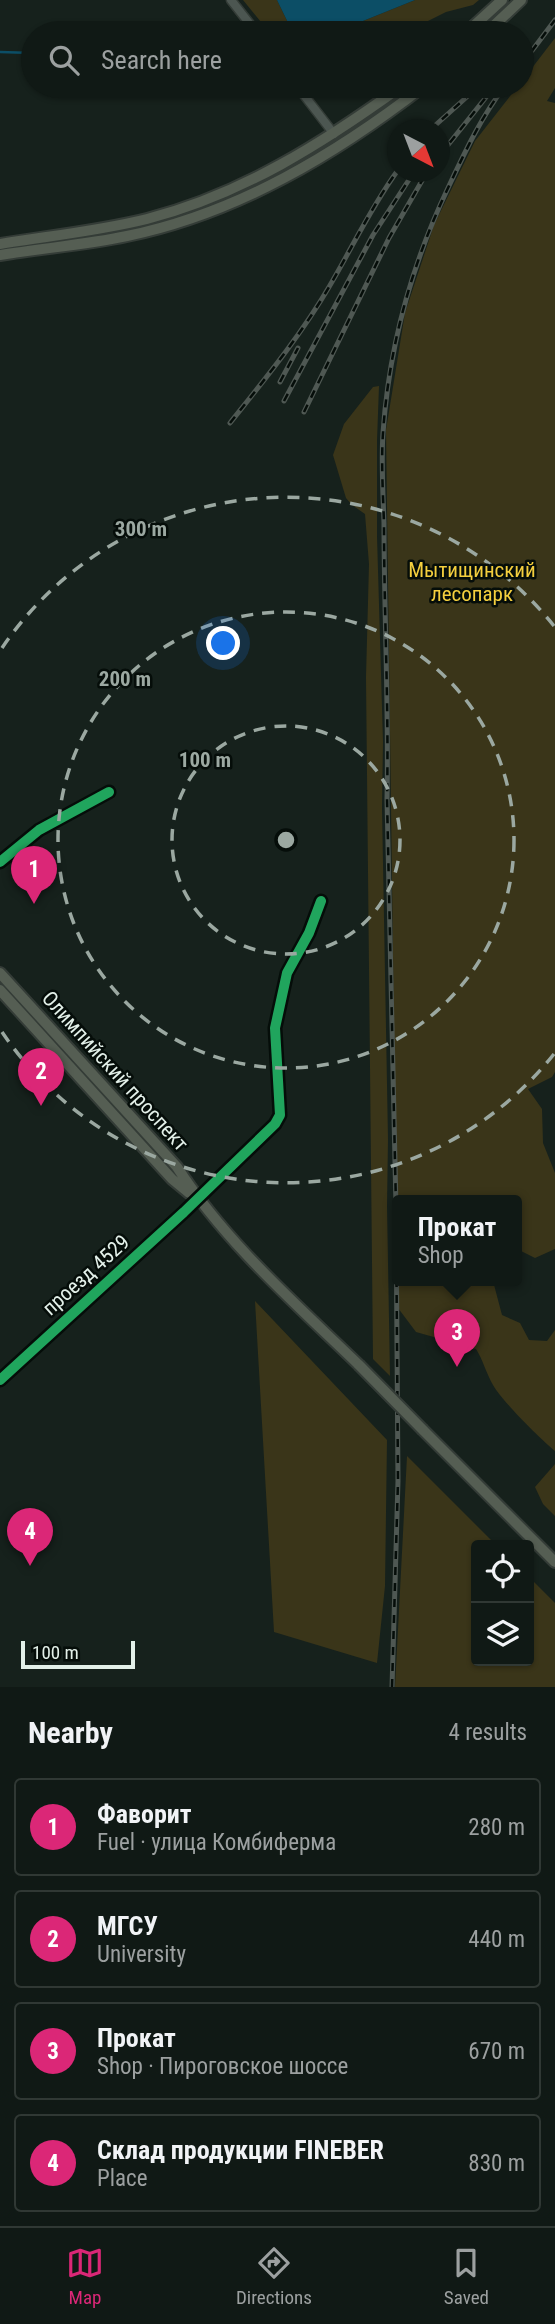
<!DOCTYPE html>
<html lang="en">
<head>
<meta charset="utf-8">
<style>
  body { margin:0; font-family:"Roboto Condensed",sans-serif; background:#19221e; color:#f1f3f6 }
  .controls { position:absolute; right:21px; bottom:21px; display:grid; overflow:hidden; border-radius:7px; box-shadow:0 2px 5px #0004 }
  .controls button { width:63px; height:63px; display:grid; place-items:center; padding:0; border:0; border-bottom:2px solid #303834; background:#101915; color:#f1f3f6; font:35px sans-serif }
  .compass { position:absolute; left:387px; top:119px; width:63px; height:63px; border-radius:50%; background:#101915; box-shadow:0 2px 5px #0004; rotate:138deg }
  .scale { position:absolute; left:21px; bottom:18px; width:114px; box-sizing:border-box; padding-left:7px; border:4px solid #e3f0e9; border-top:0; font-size:19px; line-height:24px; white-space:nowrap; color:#e3f0e9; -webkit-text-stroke:5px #050d09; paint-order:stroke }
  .you { position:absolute; left:224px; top:644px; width:24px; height:24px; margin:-18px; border:5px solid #fff; border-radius:50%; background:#1a73e8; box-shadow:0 0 0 10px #1a73e833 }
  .badge { display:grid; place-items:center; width:46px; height:46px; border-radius:50%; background:#db2777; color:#fff; font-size:23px; font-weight:700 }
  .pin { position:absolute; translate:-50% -58px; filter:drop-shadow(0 2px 4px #0008) }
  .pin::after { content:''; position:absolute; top:37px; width:24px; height:21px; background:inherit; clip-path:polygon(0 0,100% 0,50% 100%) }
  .popup { position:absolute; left:392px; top:1195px; width:130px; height:91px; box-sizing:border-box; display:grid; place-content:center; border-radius:7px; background:#101915; filter:drop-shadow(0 2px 5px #0005); font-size:23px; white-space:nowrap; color:#9ca0a0 }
  .popup b { font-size:26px; color:#f1f3f6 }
  .popup::after { content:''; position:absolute; left:50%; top:100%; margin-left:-14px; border:14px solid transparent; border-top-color:#101915 }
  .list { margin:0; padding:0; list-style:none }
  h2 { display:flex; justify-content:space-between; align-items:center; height:91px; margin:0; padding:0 28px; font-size:30px }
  h2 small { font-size:23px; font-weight:400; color:#9ca0a0 }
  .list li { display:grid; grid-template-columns:46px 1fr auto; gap:21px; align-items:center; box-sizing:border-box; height:98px; margin:0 14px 14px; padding:0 14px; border:2px solid #303834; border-radius:7px }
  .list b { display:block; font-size:26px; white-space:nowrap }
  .list p { margin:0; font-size:23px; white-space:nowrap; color:#9ca0a0 }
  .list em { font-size:23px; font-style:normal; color:#9ca0a0 }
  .icon { flex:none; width:38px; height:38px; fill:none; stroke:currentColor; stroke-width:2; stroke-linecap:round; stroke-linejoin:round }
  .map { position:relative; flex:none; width:555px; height:1687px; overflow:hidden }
  .search { position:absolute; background:#101915; box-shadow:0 2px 5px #0004; left:21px; right:21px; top:21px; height:77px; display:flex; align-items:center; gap:18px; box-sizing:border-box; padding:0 24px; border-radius:38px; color:#9ca0a0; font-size:26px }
  .sheet { height:539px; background:#101915 }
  nav { display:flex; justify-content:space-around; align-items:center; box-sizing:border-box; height:98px; border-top:2px solid #303834; background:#101915; font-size:19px; color:#9ca0a0 }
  nav a { display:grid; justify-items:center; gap:4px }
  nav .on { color:#db2777 }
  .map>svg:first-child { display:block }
  .green { fill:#3a3519 }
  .water { fill:#0c4e66 }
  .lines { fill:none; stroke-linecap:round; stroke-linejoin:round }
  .stream { stroke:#0c4e66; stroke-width:2.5 }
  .minor-casing { stroke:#343c37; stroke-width:11 }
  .major-casing { stroke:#343c37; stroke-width:14 }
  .minor { stroke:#4c5651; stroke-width:8 }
  .major { stroke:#555e53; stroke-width:10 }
  .rail-casing { stroke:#4f5853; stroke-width:5 }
  .rail { stroke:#050d09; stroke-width:2.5; stroke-dasharray:8; stroke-linecap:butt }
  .major-bridge-casing { stroke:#343c37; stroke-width:14; stroke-linecap:butt }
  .major-bridge { stroke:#555e53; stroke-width:10 }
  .cycleway-casing { stroke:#050d09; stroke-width:15 }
  .cycleway { stroke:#20a55d; stroke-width:10 }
  .ring { fill:none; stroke:#9ba8a1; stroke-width:3.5; stroke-dasharray:12 9 }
  .labels { text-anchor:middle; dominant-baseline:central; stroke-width:5; stroke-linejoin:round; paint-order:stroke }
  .park-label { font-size:21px; fill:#f4cf3e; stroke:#050d09 }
  .street-label { font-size:21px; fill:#e3f0e9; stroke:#050d09 }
  .centre { fill:#9ba8a1; stroke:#050d09; stroke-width:3.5 }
  .ring-label { font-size:21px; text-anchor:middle; font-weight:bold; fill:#9ba8a1; stroke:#050d09; stroke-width:5; stroke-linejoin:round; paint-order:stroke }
</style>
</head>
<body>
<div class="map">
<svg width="555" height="1687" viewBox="0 0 555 1687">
  <rect width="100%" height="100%" fill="#16211c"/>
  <path class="green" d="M 243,0 L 277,0 L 293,33 L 270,33 Z
    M 415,0 L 479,0 L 473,5 L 446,12 L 404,33 L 341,33 L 358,23 Z
    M 555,38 L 555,88 L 547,101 L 555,103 L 555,1072 L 552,1077 L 528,1089 L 542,1109 L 543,1143 L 555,1173 L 555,1249 L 535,1258 L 517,1249 L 516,1201 L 398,1201 L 397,1257 L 386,430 L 405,313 L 434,225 L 475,141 L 518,86 L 522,86 L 522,81 Z
    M 379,386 L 377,441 L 377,536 L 383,742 L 382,808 L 388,1139 L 387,1206 L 390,1376 L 373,1359 L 366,677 L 369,564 L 365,514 L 352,505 L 346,498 L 333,455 L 344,424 L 373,387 Z
    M 398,1281 L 493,1281 L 502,1315 L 520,1323 L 529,1340 L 547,1341 L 555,1330 L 555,1451 C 539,1438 503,1402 493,1385 C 486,1373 483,1360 476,1349 L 416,1332 L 398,1308 Z
    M 255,1301 L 387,1440 L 385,1586 L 377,1663 L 274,1632 Z
    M 407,1456 L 496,1545 L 476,1545 L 476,1661 L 529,1661 L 529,1577 L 555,1603 L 555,1687 L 395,1687 Z
    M 555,1464 L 555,1516 L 543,1504 L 535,1487 Z"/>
  <path class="water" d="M 277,0 L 415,0 L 358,23 L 341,33 L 293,33 Z"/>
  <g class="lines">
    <path class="stream" d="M 0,52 L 33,53"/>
    <defs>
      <path id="minor" d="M 231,0 L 257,33
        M 297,86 L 334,134
        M 0,862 L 39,830 L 109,792
        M 0,1380 L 184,1212 L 275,1124 L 280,1115 L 275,1028 L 287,973 L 309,933 L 321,901"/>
      <path id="major" d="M 466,33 L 502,0
        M 486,33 L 521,0
        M 0,244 C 49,236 99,231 147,219 C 243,194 323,143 402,86
        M 0,255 C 42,248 85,245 127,236 C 238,213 336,154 424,86
        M 0,973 L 177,1167 C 226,1243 295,1303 359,1365
        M 0,990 L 172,1179 L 189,1193
        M 423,1430 L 555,1562"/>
    </defs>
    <use href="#minor" class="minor-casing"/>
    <use href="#major" class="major-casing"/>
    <use href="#minor" class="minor"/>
    <use href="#major" class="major"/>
    <defs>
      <path id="rail" d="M 522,64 L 555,20
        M 430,130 L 479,86
        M 440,155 L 491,91
        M 280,382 L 298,348
        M 284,401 L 373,235 L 414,172
        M 304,412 L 389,238 L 427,172
        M 230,423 C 265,379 301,335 329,287 C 352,248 371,207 398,170
        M 392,1687 L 398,1481 L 396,1207 L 387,799 C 389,707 384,615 384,523 C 383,493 381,462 383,433 C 389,346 411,266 448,188 C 465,152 481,117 505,86"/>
    </defs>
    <use href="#rail" class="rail-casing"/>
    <use href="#rail" class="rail"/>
    <defs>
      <path id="major-bridge" d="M 359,1365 L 423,1430"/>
    </defs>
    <use href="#major-bridge" class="major-bridge-casing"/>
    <use href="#major-bridge" class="major-bridge"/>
    <defs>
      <path id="cycleway" d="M 0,862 L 39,830 L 109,792
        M 0,1380 L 184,1212 L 275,1124 L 280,1115 L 275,1028 L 287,973 L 309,933 L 321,901"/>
    </defs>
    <use href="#cycleway" class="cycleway-casing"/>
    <use href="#cycleway" class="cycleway"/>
  </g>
  <g class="ring">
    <circle cx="286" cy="840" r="114"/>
    <circle cx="286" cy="840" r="228"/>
    <path d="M554 1054A343 343 0 0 1 2 1032M2 648A343 343 0 0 1 554 626"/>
  </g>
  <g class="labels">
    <g class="park-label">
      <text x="472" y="570">Мытищинский<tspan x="472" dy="24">лесопарк</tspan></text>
    </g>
    <g class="street-label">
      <text transform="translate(115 1071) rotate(48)">Олимпийский проспект</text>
      <text transform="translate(86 1275) rotate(-42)">проезд 4529</text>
    </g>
  </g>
  <circle cx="286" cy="840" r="10" class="centre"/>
  <g class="ring-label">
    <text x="141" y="536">300 m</text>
    <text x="125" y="686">200 m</text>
    <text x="205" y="767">100 m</text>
  </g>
</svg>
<div class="controls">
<button><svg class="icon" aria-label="locate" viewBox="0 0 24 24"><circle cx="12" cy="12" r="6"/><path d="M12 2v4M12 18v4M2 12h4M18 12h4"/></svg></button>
<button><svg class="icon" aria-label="layers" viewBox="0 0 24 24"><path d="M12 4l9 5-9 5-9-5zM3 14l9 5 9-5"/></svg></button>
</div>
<svg class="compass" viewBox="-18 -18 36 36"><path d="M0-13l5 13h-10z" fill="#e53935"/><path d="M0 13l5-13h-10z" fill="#9ca0a0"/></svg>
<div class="scale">100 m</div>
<div class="you"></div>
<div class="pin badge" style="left:34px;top:904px">1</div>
<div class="pin badge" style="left:41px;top:1106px">2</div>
<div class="pin badge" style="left:457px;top:1367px">3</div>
<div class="popup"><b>Прокат</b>Shop</div>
<div class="pin badge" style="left:30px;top:1566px">4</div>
<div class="search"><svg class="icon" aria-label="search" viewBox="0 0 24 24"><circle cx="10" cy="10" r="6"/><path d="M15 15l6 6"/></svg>Search here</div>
</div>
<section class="sheet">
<h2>Nearby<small>4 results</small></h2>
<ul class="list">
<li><span class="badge">1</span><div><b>Фаворит</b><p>Fuel · улица Комбиферма</p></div><em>280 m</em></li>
<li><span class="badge">2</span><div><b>МГСУ</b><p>University</p></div><em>440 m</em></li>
<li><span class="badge">3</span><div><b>Прокат</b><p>Shop · Пироговское шоссе</p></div><em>670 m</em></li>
<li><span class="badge">4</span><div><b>Склад продукции FINEBER</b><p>Place</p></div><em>830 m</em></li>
</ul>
</section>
<nav>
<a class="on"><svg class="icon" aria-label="map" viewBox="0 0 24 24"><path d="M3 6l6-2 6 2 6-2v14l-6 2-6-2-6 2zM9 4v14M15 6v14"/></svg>Map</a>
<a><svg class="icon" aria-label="directions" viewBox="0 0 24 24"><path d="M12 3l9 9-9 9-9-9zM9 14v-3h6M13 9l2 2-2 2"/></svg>Directions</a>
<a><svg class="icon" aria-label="saved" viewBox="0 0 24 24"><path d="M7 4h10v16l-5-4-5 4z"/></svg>Saved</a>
</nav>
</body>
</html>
